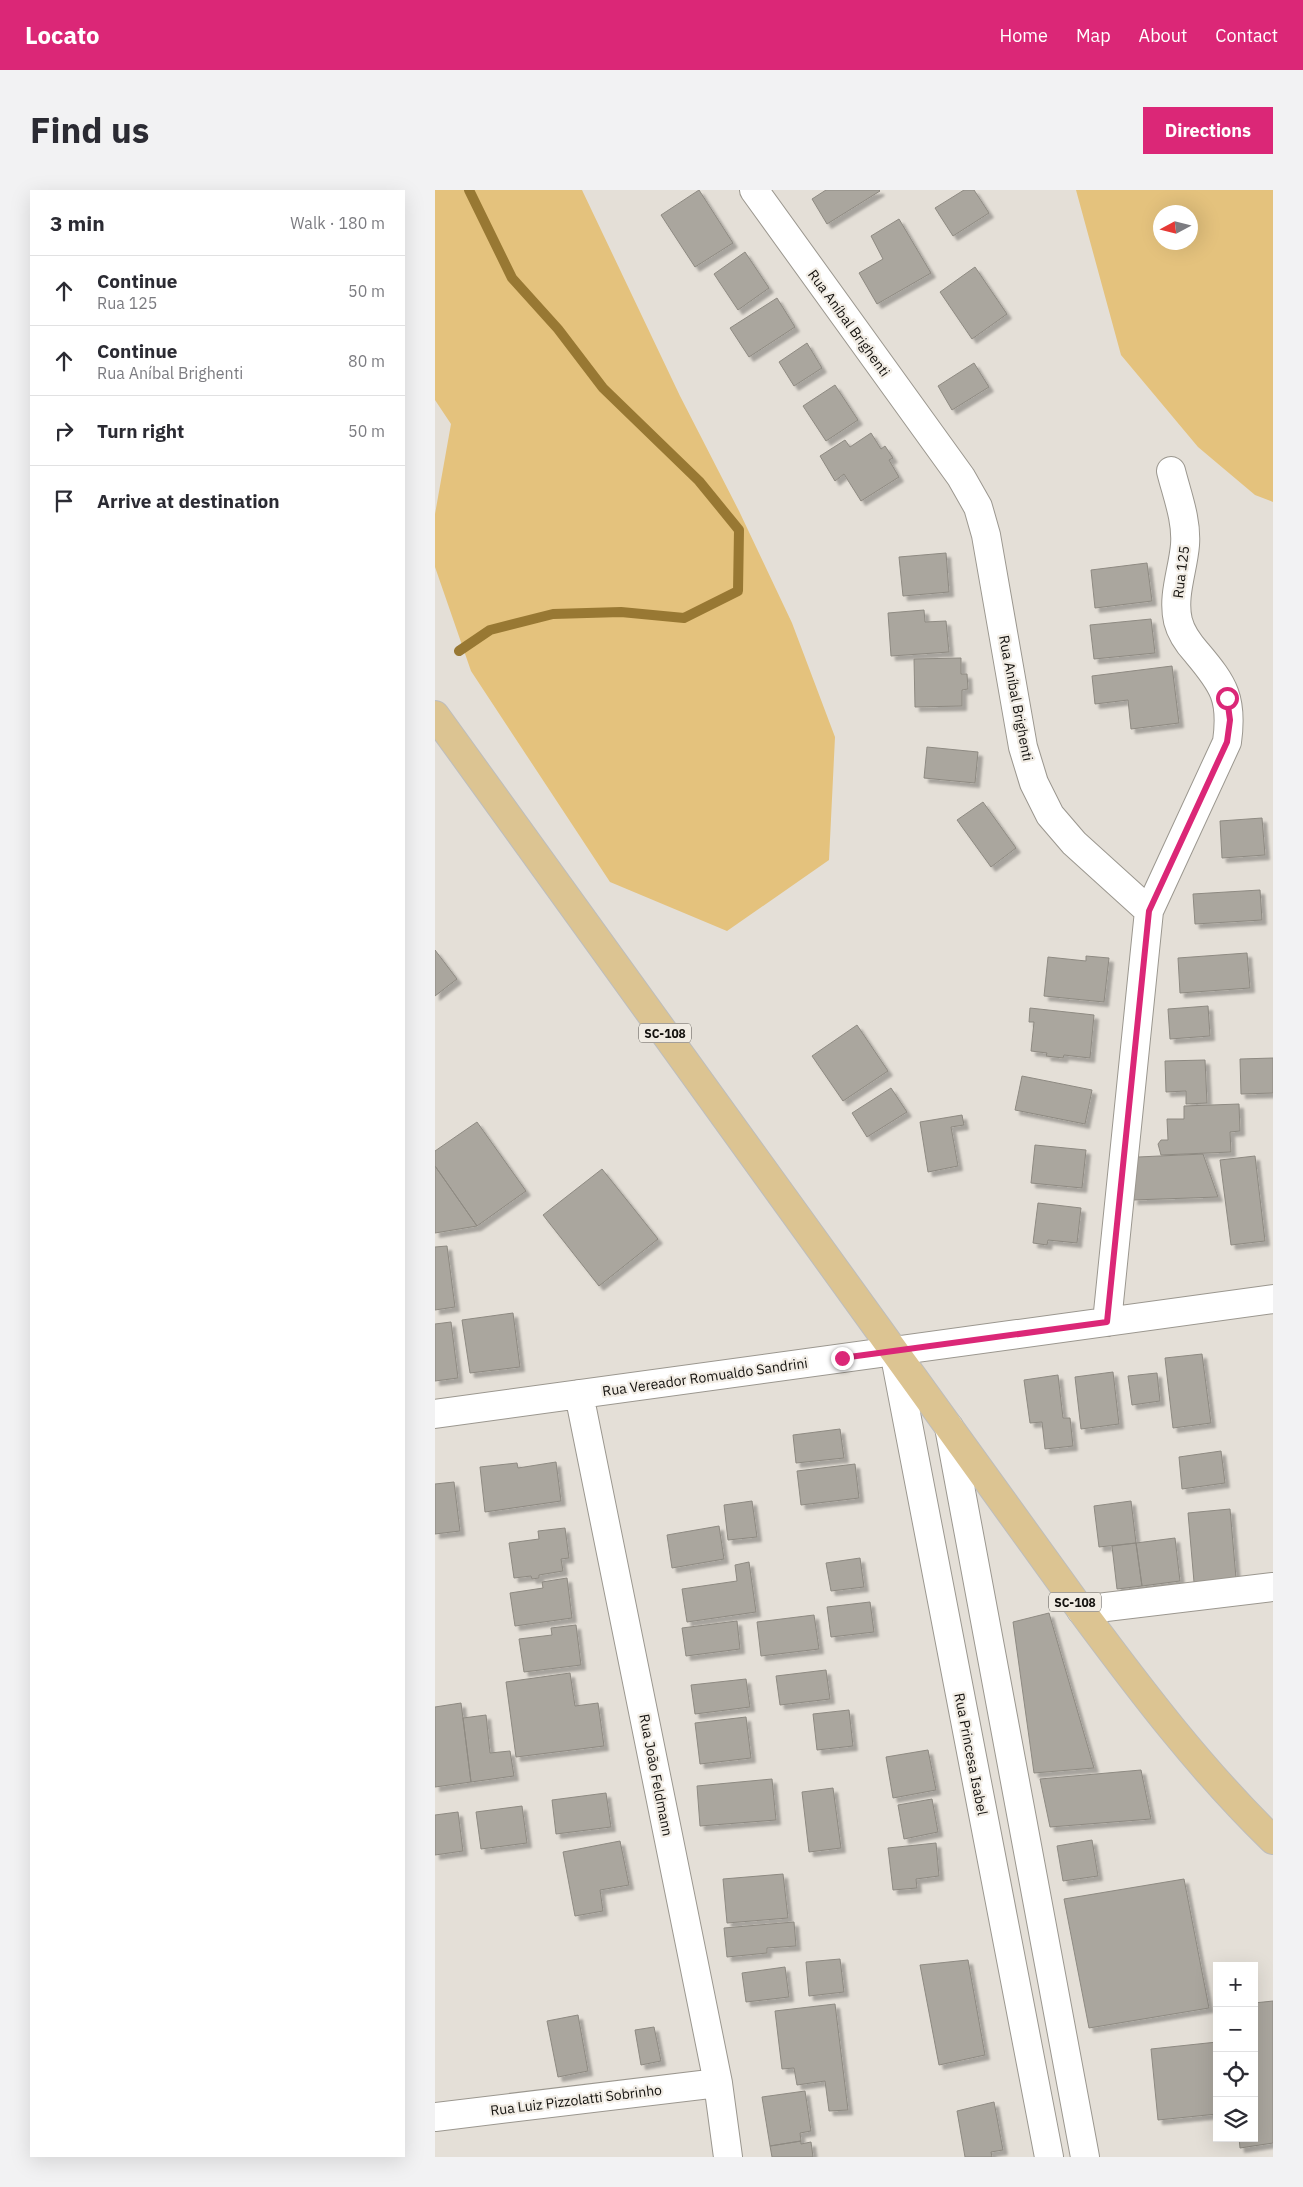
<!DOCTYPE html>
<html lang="en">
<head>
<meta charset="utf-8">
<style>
  body { margin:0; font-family:"IBM Plex Sans",sans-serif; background:#f2f2f3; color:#2b2b33 }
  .controls { position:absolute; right:15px; bottom:15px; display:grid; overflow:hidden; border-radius:0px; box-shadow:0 5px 20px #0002 }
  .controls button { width:45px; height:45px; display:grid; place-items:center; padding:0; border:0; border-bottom:1px solid #e1e1e2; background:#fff; color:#2b2b33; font:25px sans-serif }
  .compass { position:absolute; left:718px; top:15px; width:45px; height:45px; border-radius:50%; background:#fff; box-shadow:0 5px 20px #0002; rotate:263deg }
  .stop { position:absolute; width:15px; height:15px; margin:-11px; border:4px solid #db2777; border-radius:50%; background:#fff }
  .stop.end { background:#db2777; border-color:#fff; box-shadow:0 1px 5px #0008 }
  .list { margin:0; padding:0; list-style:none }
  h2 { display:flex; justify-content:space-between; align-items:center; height:65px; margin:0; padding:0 20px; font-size:21px }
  h2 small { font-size:16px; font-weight:400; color:#7c7c81 }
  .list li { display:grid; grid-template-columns:32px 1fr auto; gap:15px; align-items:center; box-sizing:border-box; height:70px; padding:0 20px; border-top:1px solid #e1e1e2 }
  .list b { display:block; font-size:19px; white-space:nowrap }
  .list p { margin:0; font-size:16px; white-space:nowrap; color:#7c7c81 }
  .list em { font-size:16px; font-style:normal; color:#7c7c81 }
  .icon { flex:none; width:28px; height:28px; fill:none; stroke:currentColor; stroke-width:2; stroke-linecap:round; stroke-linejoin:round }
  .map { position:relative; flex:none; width:838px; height:1967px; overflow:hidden; border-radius:0px }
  header { display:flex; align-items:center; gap:30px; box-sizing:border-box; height:70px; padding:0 25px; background:#db2777; color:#fff }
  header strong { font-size:24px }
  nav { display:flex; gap:28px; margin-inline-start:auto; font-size:18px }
  .intro { display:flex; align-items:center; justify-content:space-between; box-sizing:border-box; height:120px; padding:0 30px }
  h1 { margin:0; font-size:35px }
  .button { padding:12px 22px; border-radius:0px; background:#db2777; color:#fff; font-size:18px; font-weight:700 }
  main { display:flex; gap:30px; padding:0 30px }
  aside { flex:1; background:#fff; border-radius:0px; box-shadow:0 5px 20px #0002 }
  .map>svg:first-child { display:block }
  .green { fill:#e4c27d; fill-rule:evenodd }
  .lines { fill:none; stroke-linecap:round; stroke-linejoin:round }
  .stream { stroke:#987833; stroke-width:10 }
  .building { fill:#aaa69e; stroke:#8e8a82; filter:url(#shadow) }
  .minor-casing { stroke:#9b978f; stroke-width:30 }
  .major-casing { stroke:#bdbdbc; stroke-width:30 }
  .minor { stroke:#fff; stroke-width:28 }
  .major { stroke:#dcc492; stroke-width:28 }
  .route { stroke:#db2777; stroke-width:6 }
  .labels { text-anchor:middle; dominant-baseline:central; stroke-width:4.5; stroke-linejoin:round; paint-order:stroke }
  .shield { fill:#f1ece4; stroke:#56534f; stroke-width:1 }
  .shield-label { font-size:12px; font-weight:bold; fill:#14120f }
  .street-label { font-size:14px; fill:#14120f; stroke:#f1ece4 }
</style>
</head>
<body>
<header>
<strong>Locato</strong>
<nav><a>Home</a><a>Map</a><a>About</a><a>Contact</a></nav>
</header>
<div class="intro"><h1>Find us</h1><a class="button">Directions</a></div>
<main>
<aside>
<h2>3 min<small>Walk · 180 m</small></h2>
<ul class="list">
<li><svg class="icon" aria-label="ahead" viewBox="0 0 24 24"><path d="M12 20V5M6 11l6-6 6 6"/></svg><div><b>Continue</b><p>Rua 125</p></div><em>50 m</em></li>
<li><svg class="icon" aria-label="ahead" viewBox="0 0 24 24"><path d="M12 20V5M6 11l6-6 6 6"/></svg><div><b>Continue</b><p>Rua Aníbal Brighenti</p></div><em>80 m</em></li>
<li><svg class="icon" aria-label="right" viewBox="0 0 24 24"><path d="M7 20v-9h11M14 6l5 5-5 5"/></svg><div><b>Turn right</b></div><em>50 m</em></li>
<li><svg class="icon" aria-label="arrive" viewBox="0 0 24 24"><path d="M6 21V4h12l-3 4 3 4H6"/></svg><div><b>Arrive at destination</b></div></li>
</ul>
</aside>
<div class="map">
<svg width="838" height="1967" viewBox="0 0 838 1967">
  <defs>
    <filter id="shadow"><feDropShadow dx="4.5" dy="4.5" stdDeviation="1" flood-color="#0004"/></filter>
  </defs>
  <rect width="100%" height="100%" fill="#e4dfd7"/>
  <path class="green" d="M 0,0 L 147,0 L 245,206 L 304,321 L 357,433 L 400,547 L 394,670 L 292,741 L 175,692 L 36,481 L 0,377 L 0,324 L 16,234 L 0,210 Z
    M 641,0 L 838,0 L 838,312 L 820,305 L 763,257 L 686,165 ZM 726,22 L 756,22 L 756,52 L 726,52 Z"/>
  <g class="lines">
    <path class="stream" d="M 24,461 L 55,440 L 118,424 L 186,422 L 249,428 L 303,401 L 304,340 L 264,291 L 168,198 L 123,139 L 77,88 L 34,0"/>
  </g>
  <path class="building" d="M 264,0 L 298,53 L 260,77 L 226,25 Z
    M 391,0 L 444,0 L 445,1 L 392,34 L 377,9 Z
    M 529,0 L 539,0 L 554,23 L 518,46 L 500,18 Z
    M 464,29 L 496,83 L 442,114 L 424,83 L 448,69 L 436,46 Z
    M 310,62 L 334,98 L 303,120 L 279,84 Z
    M 540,77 L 572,124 L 537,149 L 505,102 Z
    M 342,108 L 360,137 L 314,167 L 295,138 Z
    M 372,153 L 387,178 L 359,196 L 344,172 Z
    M 539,173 L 554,197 L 517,220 L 503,196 Z
    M 400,195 L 423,230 L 391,251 L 368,216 Z
    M 436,243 L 446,259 L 450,256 L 458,268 L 454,270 L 464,287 L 426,311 L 409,284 L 400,291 L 385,266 L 410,250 L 415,257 Z
    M 511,363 L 514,402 L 468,406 L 464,367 Z
    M 712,373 L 717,411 L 660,418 L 656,380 Z
    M 489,420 L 490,432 L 511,431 L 514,462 L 456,466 L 453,423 Z
    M 716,429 L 720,463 L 659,469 L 655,435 Z
    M 526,468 L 526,484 L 532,484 L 533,499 L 527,500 L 527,516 L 480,517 L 479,469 Z
    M 737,476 L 744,533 L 696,539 L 693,510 L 660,514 L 657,486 Z
    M 492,557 L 543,562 L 540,593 L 489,588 Z
    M 548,612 L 581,658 L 556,677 L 522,630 Z
    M 827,628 L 830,665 L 787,668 L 785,631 Z
    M 825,700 L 827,730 L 760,734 L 758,704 Z
    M 0,760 L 22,789 L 0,806 Z
    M 812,763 L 815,798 L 745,803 L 743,768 Z
    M 651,766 L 674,768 L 669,812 L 609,806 L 613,767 L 651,771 Z
    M 773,816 L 775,846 L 735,849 L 733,819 Z
    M 595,818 L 659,825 L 655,868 L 629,865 L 628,868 L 611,866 L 612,863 L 596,861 L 599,832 L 594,832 Z
    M 422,835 L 453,881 L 408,911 L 377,866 Z
    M 838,868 L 838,903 L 806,904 L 805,869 Z
    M 770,870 L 772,913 L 751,914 L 751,901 L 731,902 L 730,871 Z
    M 587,886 L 657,900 L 650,934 L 580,920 Z
    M 456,898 L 472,922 L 432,947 L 417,923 Z
    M 804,914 L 805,941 L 795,942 L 796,962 L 726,965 L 723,954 L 726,950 L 733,950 L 732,929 L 749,929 L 749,916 Z
    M 527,925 L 529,935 L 516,937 L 523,976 L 493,982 L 485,932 Z
    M 42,932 L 91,1001 L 42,1036 L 0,976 L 0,961 Z
    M 600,955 L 651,960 L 647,998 L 596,993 Z
    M 768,964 L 783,1007 L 698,1010 L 703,967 Z
    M 820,966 L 830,1051 L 796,1055 L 785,970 Z
    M 0,976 L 42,1036 L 0,1043 Z
    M 167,979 L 223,1049 L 164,1096 L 108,1025 Z
    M 603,1013 L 646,1018 L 642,1053 L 613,1050 L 612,1055 L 598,1053 Z
    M 12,1056 L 20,1117 L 0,1120 L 0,1057 Z
    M 78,1123 L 85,1177 L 35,1183 L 27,1130 Z
    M 16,1132 L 23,1188 L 0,1191 L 0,1134 Z
    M 767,1164 L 776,1233 L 738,1238 L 730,1168 Z
    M 678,1182 L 684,1234 L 646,1239 L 640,1187 Z
    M 722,1183 L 725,1211 L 697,1215 L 693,1186 Z
    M 623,1185 L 628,1228 L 635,1228 L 638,1256 L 610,1259 L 607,1232 L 595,1233 L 589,1190 Z
    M 405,1239 L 409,1268 L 361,1273 L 358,1245 Z
    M 786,1261 L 790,1293 L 747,1299 L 744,1267 Z
    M 121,1272 L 126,1311 L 50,1322 L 45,1277 L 82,1273 L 83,1278 Z
    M 420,1274 L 424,1308 L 366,1315 L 362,1281 Z
    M 19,1292 L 25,1341 L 0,1344 L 0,1294 Z
    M 317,1311 L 322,1347 L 293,1350 L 289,1315 Z
    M 696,1311 L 701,1353 L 664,1357 L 659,1316 Z
    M 795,1319 L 801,1388 L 759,1392 L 753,1323 Z
    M 284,1336 L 289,1369 L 237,1378 L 232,1345 Z
    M 130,1338 L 134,1368 L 126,1369 L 128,1381 L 104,1385 L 104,1388 L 97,1389 L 96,1386 L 79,1388 L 74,1353 L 104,1349 L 103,1341 Z
    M 740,1348 L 745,1391 L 707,1396 L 701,1353 Z
    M 701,1353 L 707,1396 L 682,1399 L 677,1356 Z
    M 425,1368 L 429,1397 L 396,1401 L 391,1373 Z
    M 314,1372 L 321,1422 L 252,1432 L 247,1399 L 302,1391 L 300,1375 Z
    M 132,1388 L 137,1428 L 80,1436 L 75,1403 L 108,1398 L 107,1392 Z
    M 435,1412 L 439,1442 L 396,1447 L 392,1417 Z
    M 614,1423 L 659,1578 L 599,1583 L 578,1432 Z
    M 379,1425 L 384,1459 L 326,1466 L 322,1432 Z
    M 302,1431 L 305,1459 L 251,1466 L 247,1438 Z
    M 141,1435 L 146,1475 L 89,1482 L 84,1449 L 117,1445 L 116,1438 Z
    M 391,1480 L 395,1509 L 345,1515 L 341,1486 Z
    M 135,1483 L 140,1516 L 163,1513 L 169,1556 L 81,1567 L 71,1492 Z
    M 311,1489 L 315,1517 L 260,1524 L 256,1495 Z
    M 26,1513 L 36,1592 L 0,1597 L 0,1517 Z
    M 414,1520 L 418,1556 L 382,1560 L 378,1524 Z
    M 51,1525 L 55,1563 L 75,1561 L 79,1586 L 36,1592 L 28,1528 Z
    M 311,1527 L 316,1568 L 265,1574 L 260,1533 Z
    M 493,1560 L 501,1600 L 458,1608 L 451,1567 Z
    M 706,1580 L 716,1629 L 615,1637 L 605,1589 Z
    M 337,1589 L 341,1630 L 265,1636 L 262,1596 Z
    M 398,1598 L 406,1658 L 374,1662 L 367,1602 Z
    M 171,1603 L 176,1637 L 121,1644 L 117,1610 Z
    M 497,1609 L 503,1642 L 469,1649 L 463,1615 Z
    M 87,1616 L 92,1653 L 46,1659 L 41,1622 Z
    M 23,1622 L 28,1661 L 0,1665 L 0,1625 Z
    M 657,1650 L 663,1686 L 628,1691 L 622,1656 Z
    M 185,1651 L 194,1695 L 165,1700 L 168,1721 L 140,1726 L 128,1662 Z
    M 501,1653 L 504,1686 L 481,1689 L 482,1698 L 458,1700 L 453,1658 Z
    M 348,1684 L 353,1728 L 292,1733 L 288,1689 Z
    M 749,1689 L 774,1818 L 654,1838 L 629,1709 Z
    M 359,1732 L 361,1756 L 332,1758 L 332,1763 L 292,1767 L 289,1738 Z
    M 405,1769 L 409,1802 L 374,1806 L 371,1772 Z
    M 533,1770 L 550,1865 L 504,1875 L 485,1775 Z
    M 350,1777 L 354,1807 L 311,1812 L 307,1783 Z
    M 838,1811 L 838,1953 L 805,1958 L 804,1948 L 819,1948 L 819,1813 Z
    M 400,1814 L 413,1920 L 394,1921 L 390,1891 L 362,1895 L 359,1878 L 347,1879 L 340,1821 Z
    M 143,1825 L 153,1881 L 123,1887 L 112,1831 Z
    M 219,1837 L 226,1871 L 206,1875 L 200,1840 Z
    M 782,1852 L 782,1924 L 723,1930 L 716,1859 Z
    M 370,1901 L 376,1941 L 365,1943 L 366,1951 L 335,1956 L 327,1907 Z
    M 559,1912 L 568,1960 L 556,1962 L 557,1967 L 530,1967 L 522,1921 Z
    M 366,1951 L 366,1954 L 376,1952 L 378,1967 L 337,1967 L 335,1956 Z"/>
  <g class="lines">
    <defs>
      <path id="minor" d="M 319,0 L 526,287 L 543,317 L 551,345 L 588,557 L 599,593 L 615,625 L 639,653 L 714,721 L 672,1132
        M 714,721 L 792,552 C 798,509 789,495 762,463 C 753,453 746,443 743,431 C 737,406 748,380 750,355 C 752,330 742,305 736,281
        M 459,1161 L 614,1967
        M 144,1204 L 283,1893 L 293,1967
        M 0,1224 L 838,1109
        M 514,1237 L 650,1967
        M 646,1420 L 838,1397
        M 0,1927 L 283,1893"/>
      <path id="major" d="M 0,525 L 646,1420 C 706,1501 766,1580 838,1650"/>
    </defs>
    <use href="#minor" class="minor-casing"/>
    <use href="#major" class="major-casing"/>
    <use href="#minor" class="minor"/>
    <use href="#major" class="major"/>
  </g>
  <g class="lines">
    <path class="route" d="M 407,1168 L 672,1132 L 714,721 L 792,552 L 795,530 L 792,508"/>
  </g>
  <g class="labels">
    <g class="shield">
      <rect x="204" y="833.5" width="52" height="19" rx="4"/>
      <rect x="614" y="1402.5" width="52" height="19" rx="4"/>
    </g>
    <g class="shield-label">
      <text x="230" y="843">SC-108</text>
      <text x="640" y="1412">SC-108</text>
    </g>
    <g class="street-label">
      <text transform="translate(414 133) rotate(54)">Rua Aníbal Brighenti</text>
      <text transform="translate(746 382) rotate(-83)">Rua 125</text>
      <text transform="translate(581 508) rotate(79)">Rua Aníbal Brighenti</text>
      <text transform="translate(270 1187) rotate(-8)">Rua Vereador Romualdo Sandrini</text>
      <text transform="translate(536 1564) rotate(79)">Rua Princesa Isabel</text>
      <text transform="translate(221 1585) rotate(79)">Rua João Feldmann</text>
      <text transform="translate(141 1910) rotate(-7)">Rua Luiz Pizzolatti Sobrinho</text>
    </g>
  </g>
</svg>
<div class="controls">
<button>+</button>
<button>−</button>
<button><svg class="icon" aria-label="locate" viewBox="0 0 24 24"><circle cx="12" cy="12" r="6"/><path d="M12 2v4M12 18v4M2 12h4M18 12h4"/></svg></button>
<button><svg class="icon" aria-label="layers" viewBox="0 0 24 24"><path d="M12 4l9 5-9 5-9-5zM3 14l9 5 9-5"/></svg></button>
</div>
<svg class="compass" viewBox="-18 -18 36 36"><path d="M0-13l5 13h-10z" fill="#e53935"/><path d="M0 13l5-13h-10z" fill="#7c7c81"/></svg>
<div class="stop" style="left:792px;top:508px"></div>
<div class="stop end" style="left:407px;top:1168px"></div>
</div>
</main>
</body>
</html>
